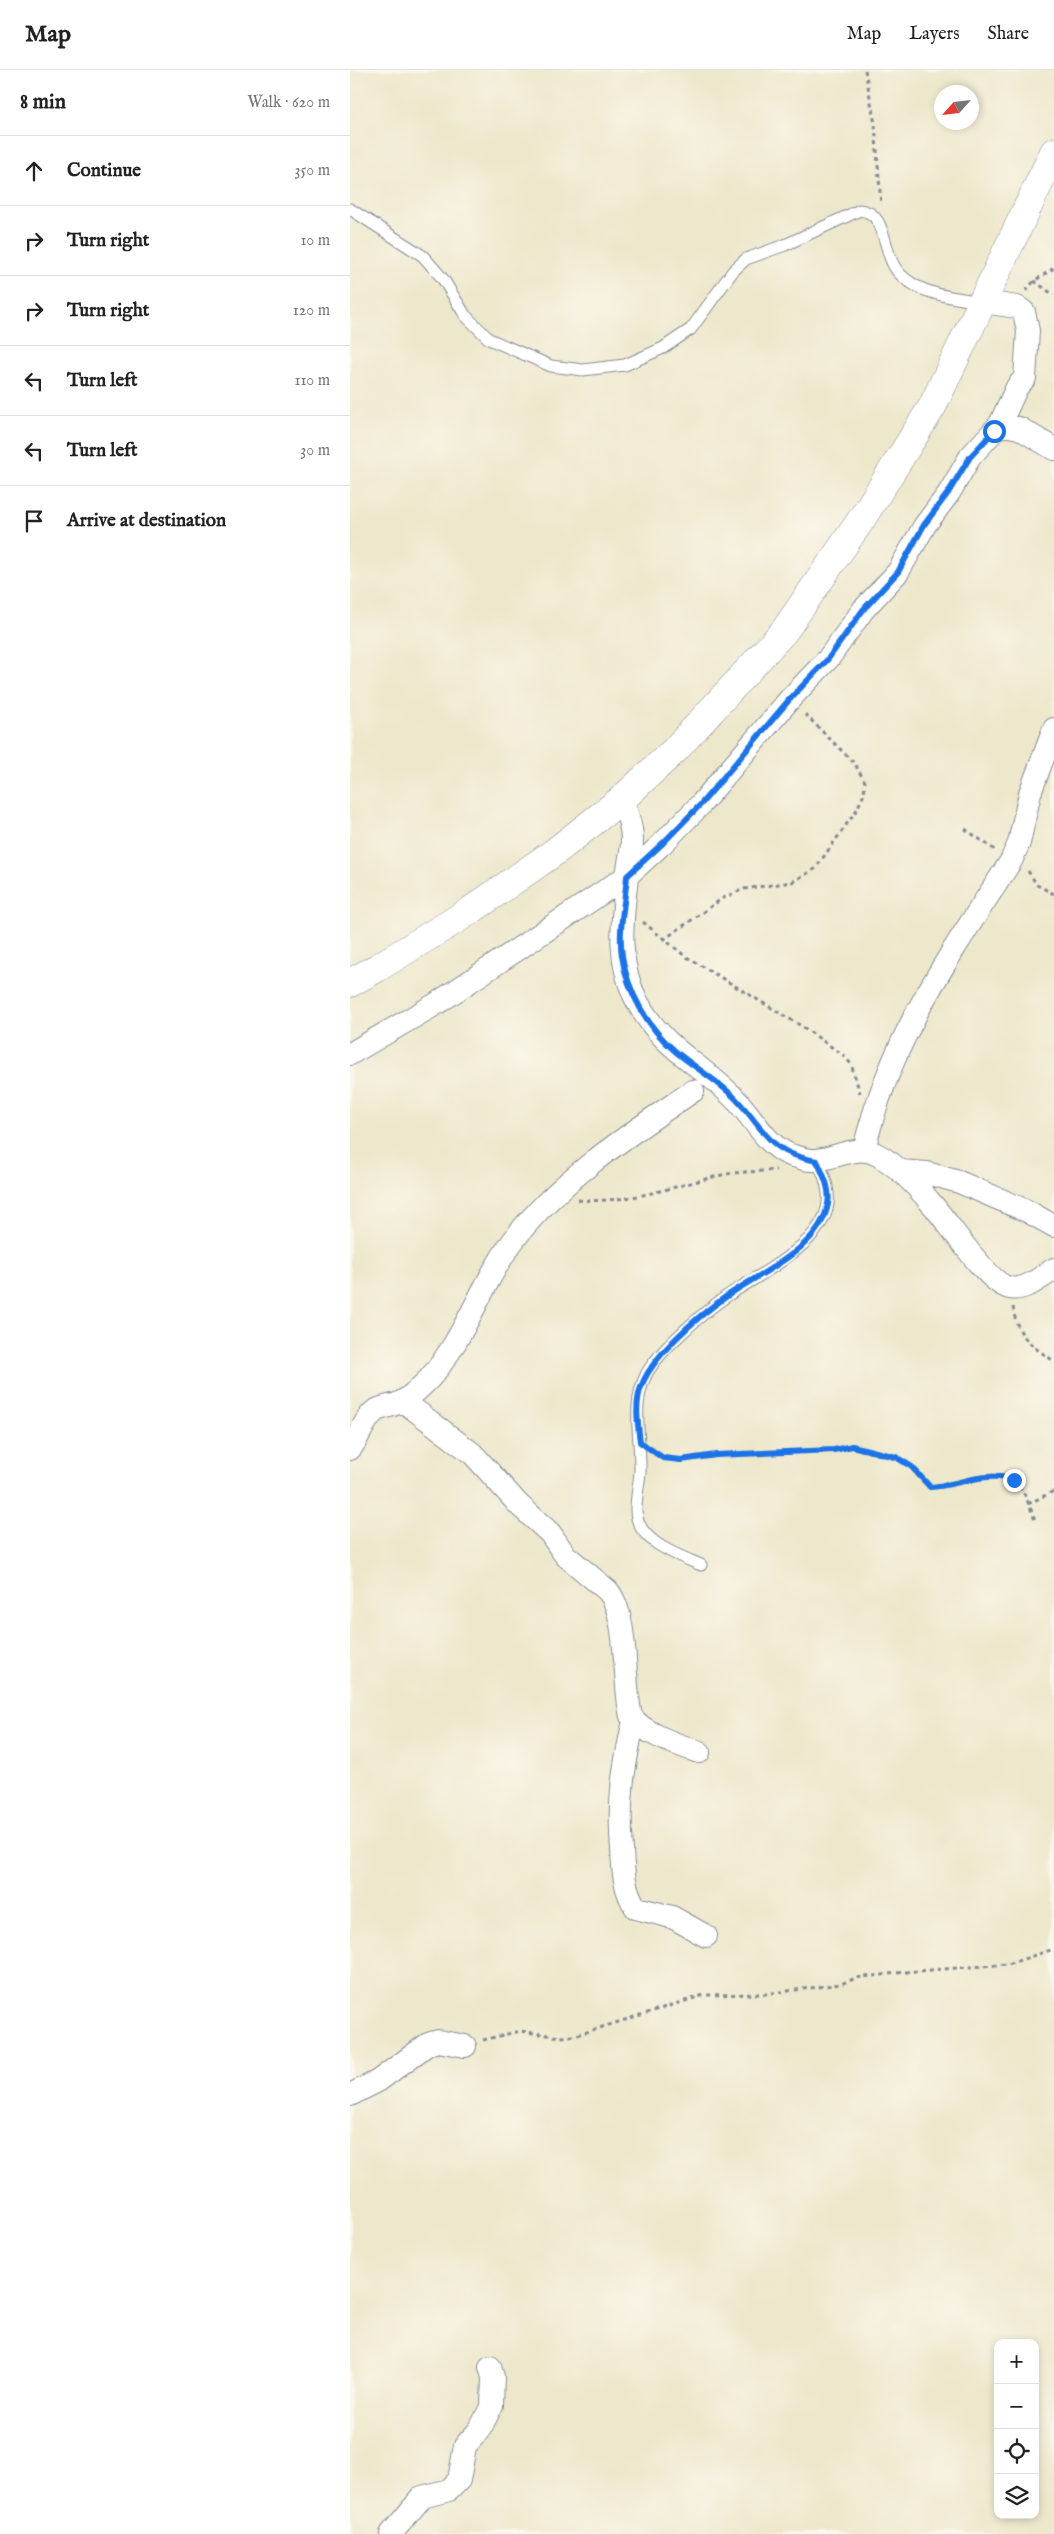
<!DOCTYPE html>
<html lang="en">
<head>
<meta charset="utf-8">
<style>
  body { margin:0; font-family:"IM FELL English",serif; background:#f6f6f6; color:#222 }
  .controls { position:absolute; right:15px; bottom:15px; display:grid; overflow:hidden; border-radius:10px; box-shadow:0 2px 8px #0003 }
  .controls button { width:45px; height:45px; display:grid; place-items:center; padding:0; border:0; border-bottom:1px solid #e0e0e0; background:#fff; color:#222; font:25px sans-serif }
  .compass { position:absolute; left:584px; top:15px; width:45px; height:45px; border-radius:50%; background:#fff; box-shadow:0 2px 8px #0003; rotate:243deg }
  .stop { position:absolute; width:15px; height:15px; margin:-11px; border:4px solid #1a73e8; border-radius:50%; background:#fff }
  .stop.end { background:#1a73e8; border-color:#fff; box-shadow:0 1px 5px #0008 }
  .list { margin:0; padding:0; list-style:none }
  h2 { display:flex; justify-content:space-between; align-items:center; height:65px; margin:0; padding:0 20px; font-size:21px }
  h2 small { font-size:16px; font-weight:400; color:#767676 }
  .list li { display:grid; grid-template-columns:32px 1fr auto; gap:15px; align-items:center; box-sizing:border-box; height:70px; padding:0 20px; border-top:1px solid #e0e0e0 }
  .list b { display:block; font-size:19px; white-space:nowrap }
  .list em { font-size:16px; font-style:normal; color:#767676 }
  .icon { flex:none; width:28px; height:28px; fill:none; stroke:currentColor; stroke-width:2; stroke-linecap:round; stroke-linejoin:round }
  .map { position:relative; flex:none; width:704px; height:2464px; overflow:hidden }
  header { display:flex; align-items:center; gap:30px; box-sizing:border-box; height:70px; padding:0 25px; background:#fff; border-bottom:1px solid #e0e0e0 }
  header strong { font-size:24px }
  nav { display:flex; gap:28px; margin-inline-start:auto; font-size:18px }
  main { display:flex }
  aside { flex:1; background:#fff }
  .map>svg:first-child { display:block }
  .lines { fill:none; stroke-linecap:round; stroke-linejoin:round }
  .service-casing { stroke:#848b94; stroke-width:13 }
  .minor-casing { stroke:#848b94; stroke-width:24 }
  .trunk-casing { stroke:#848b94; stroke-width:29 }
  .path { stroke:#848b94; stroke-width:3; stroke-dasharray:4 4; stroke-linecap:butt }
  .service { stroke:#fff; stroke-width:11 }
  .minor { stroke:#fff; stroke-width:22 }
  .trunk { stroke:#fff; stroke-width:28 }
  .route { stroke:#1a73e8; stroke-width:6 }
</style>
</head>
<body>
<header>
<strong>Map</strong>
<nav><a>Map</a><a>Layers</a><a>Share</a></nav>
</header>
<main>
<aside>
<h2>8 min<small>Walk · 620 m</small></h2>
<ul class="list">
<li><svg class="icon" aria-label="ahead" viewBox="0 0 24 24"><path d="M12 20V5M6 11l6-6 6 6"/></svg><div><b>Continue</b></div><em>350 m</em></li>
<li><svg class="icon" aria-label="right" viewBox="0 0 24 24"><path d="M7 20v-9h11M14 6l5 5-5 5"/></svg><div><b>Turn right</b></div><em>10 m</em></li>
<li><svg class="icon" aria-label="right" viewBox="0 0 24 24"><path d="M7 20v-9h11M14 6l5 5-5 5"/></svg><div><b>Turn right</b></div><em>120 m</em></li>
<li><svg class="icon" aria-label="left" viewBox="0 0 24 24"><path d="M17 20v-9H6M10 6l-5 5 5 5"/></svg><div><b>Turn left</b></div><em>110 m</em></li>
<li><svg class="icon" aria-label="left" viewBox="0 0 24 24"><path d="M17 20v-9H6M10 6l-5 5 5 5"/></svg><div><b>Turn left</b></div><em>30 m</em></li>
<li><svg class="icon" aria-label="arrive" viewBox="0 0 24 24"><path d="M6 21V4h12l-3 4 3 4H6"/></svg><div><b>Arrive at destination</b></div></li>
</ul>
</aside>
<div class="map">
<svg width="704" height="2464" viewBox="0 0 704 2464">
  <rect width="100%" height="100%" fill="#fbf7ec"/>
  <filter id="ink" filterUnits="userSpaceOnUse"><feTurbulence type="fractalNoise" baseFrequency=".02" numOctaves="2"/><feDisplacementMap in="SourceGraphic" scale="10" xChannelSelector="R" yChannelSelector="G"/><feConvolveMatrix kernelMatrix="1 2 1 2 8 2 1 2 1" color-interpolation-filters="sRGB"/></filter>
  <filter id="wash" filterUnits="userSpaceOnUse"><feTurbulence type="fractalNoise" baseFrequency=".0096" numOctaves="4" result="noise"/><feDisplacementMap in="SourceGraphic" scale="20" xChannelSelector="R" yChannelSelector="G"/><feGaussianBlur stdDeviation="1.12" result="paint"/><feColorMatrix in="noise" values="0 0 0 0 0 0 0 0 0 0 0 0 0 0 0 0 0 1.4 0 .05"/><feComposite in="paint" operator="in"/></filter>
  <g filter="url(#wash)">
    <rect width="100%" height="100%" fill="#ede7cb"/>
  </g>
  <g filter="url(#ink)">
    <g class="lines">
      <defs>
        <path id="service" d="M 0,139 L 73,186 L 93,209 L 115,245 L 139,269 L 201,296 L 233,300 L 275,295 L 313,278 L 341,259 L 383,201 L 396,189 L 435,175 L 510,140 C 539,143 531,185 550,204 C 570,225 605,228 633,232
          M 351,1495 C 327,1485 286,1471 286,1440 C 286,1427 289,1414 290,1402 C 291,1369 281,1335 296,1305 C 309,1280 354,1242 377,1226 C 409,1204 484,1170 478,1123 C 477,1111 472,1101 467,1091"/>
        <path id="minor" d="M 650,354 L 669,358 L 704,379
          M 272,729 C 277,742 282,756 282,770 C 282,782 278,795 277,807 C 272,850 266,893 288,933 C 313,979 351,994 384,1028 C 402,1045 414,1072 436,1083 C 441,1086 449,1087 454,1089 C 479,1095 504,1071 528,1085 C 548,1096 566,1115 581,1133 C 598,1151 638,1215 660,1218 C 675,1221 692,1207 704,1199
          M 0,984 L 86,934 L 277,806 L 313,773 L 351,734 L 439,630 L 478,589 L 513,540 L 548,502 L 575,455 L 599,423 L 620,387 L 650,354 L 667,317 L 675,308 L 678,261 L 674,242 L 667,237 L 633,232
          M 514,1080 C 540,968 600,885 661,791 L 669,773 L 680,723 L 704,659
          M 550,1101 L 577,1103 L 609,1112 L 677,1141 L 704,1156
          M 53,1331 L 123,1384 L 169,1435 L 200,1463 L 215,1485 L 258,1521 C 279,1546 273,1614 281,1646 C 293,1664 329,1675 349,1682
          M 0,1379 C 9,1369 14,1349 25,1341 C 33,1336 45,1336 53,1331 C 62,1326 72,1316 79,1309 C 116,1267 132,1211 166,1167 C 210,1109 283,1062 343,1021
          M 284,1651 C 273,1698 268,1731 272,1780 C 273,1801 274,1820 286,1838 L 322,1847 L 356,1866
          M 0,2025 L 28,2011 L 78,1974 L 88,1971 L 115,1976
          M 41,2464 L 72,2427 L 99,2420 L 109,2410 L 115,2376 L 130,2359 L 142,2335 L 143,2307 L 140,2297"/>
        <path id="trunk" d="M 0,913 L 27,898 L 120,841 L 206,781 L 272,729 L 325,680 L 435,560 L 511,450 L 582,337 L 704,82"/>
      </defs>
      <use href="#service" class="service-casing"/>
      <use href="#minor" class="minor-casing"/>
      <use href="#trunk" class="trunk-casing"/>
      <path class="path" d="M 515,0 L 525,54 L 531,135
        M 684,211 L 704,225
        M 676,221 L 684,211 L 704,198
        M 615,759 L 645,780
        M 678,801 L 687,815 L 704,824
        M 293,852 L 335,886 L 453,957 L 493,985 L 501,994 L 510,1023
        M 313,870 L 373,828 L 394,819 L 442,812 L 465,799 L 506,741 L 514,724 L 515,712 L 505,694 L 453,642
        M 228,1130 C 279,1134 324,1116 372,1105 C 390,1101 408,1102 426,1100
        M 663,1237 C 667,1266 680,1275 704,1291
        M 304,1383 L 313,1387 L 331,1390 L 366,1385 L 484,1380 L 502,1377 L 554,1391 L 580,1417 C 601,1416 646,1396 665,1412 C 675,1420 680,1438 685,1450
        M 678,1434 L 704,1421
        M 133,1970 L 170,1961 L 211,1967 L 224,1966 L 354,1925 L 415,1924 L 491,1914 L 506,1908 L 555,1902 L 658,1894 L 704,1879"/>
      <use href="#service" class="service"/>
      <use href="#minor" class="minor"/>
      <use href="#trunk" class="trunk"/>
    </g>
  </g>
  <g class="lines" filter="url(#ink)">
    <path class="route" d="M 644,361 L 620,387 L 598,423 L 574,455 L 548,502 L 513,540 L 478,589 L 439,630 L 351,734 L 313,773 L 277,806 C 275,832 268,860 272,886 C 277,921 298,958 325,981 C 345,998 367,1010 385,1028 C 416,1060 417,1083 467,1091 C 473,1104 481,1119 478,1134 C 470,1179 409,1203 377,1226 C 348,1246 300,1287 290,1320 C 285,1337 288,1355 290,1372 L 313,1388 L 331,1390 L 366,1385 L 484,1380 L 502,1376 L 546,1387 L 562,1397 L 580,1417 C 608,1416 635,1400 664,1410"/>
  </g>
</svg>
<div class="controls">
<button>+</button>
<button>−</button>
<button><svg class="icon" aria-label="locate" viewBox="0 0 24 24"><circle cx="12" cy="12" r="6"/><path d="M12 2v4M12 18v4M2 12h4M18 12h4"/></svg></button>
<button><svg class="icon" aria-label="layers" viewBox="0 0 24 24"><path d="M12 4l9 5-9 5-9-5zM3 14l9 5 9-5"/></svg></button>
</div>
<svg class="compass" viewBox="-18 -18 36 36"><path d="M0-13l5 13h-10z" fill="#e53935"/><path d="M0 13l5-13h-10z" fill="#767676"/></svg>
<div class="stop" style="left:644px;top:361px"></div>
<div class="stop end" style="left:664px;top:1410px"></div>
</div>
</main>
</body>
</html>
